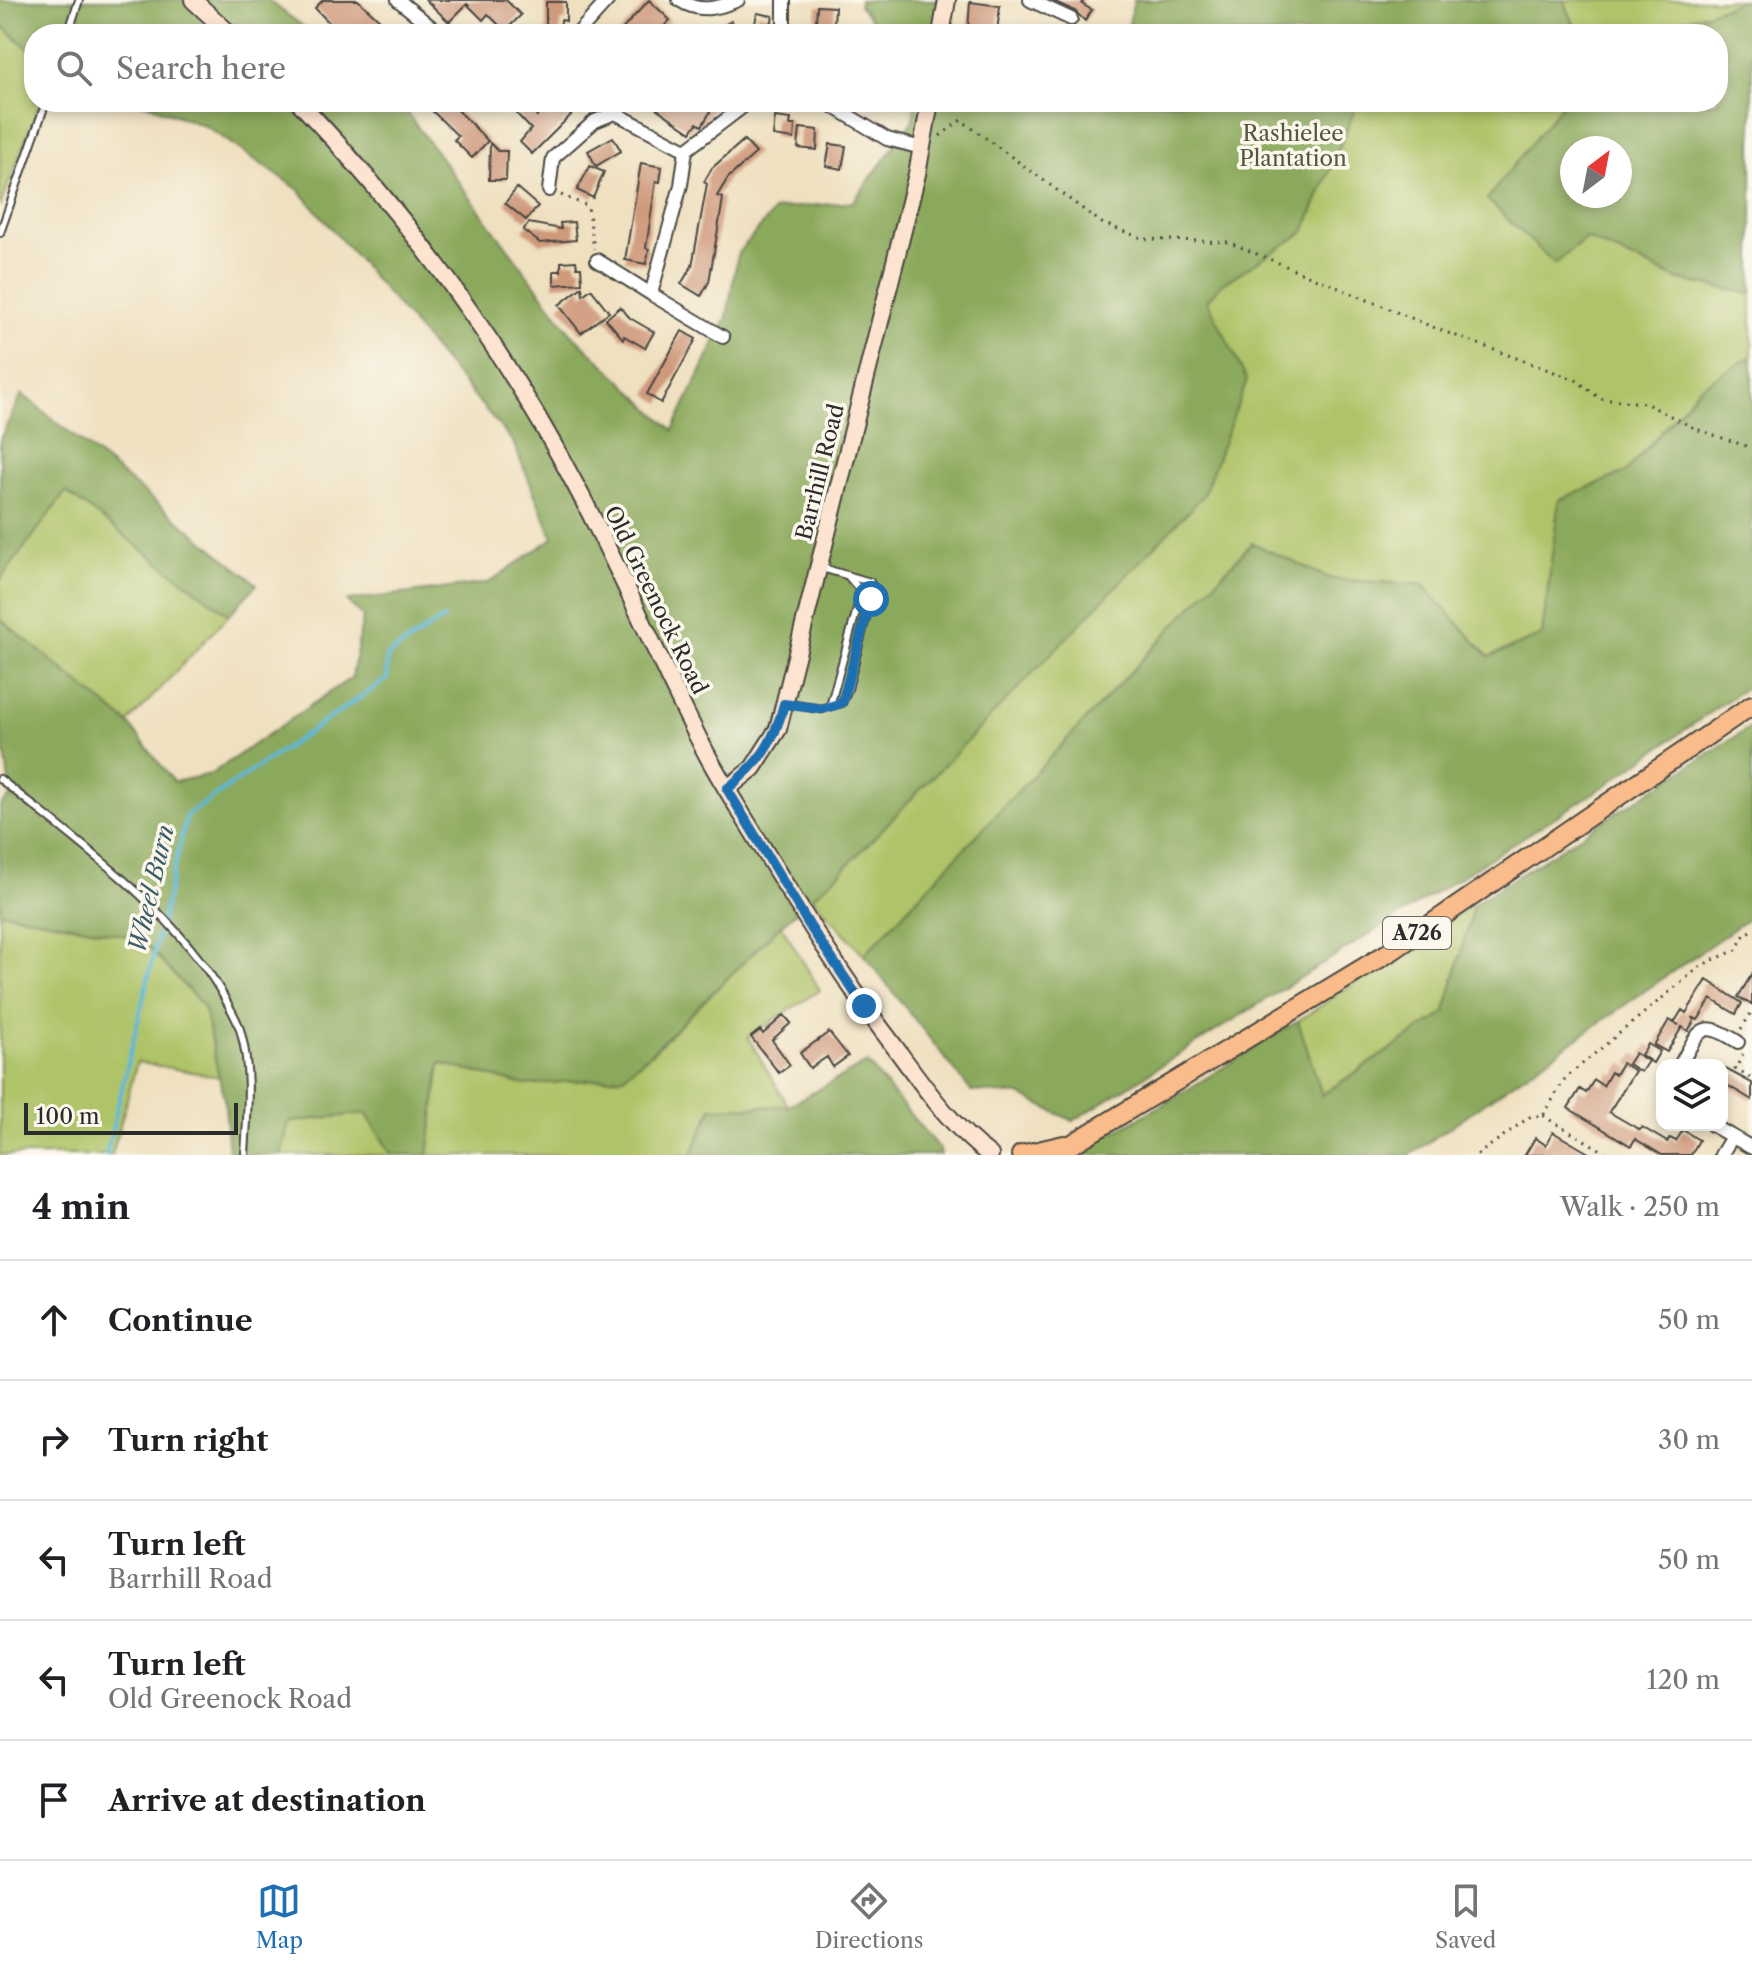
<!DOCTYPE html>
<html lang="en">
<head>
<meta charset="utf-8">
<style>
  body { margin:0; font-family:"Libre Caslon Text",serif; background:#f2f2f2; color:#202124 }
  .controls { position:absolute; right:24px; bottom:24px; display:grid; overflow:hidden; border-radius:16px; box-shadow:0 4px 12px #0003 }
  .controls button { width:72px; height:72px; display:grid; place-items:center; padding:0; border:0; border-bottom:2px solid #e0e0e0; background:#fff; color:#202124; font:40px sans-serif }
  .compass { position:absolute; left:1560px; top:136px; width:72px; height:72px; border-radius:50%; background:#fff; box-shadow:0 4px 12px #0003; rotate:32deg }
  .scale { position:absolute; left:24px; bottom:20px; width:214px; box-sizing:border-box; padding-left:8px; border:4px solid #2b2b2b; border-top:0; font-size:22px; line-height:28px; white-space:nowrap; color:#2b2b2b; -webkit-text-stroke:6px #fbf7ec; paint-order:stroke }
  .stop { position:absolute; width:24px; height:24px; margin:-18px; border:6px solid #1f6fb2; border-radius:50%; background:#fff }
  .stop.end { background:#1f6fb2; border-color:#fff; box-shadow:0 2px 8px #0008 }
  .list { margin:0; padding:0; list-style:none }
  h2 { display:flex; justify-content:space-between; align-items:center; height:104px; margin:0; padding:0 32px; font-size:34px }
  h2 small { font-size:26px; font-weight:400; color:#757577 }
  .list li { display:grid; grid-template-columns:52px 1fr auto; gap:24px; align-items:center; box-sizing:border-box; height:120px; padding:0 32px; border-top:2px solid #e0e0e0 }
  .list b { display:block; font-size:30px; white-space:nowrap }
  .list p { margin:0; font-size:26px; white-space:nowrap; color:#757577 }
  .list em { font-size:26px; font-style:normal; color:#757577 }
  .icon { flex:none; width:44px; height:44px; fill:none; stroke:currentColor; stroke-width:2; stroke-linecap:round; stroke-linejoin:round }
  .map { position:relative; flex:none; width:1752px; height:1155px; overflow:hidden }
  .search { position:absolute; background:#fff; box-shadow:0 4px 12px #0003; left:24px; right:24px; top:24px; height:88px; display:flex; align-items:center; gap:20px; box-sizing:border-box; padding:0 28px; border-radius:32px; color:#757577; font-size:30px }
  .sheet { height:704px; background:#fff }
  nav { display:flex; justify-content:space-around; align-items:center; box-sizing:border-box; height:112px; border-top:2px solid #e0e0e0; background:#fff; font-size:22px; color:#757577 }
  nav a { display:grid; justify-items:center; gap:4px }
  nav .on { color:#1f6fb2 }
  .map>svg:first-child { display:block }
  .green { fill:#afc367; stroke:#6d7749; stroke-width:2 }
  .forest { fill:#8ba95c; stroke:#5b6a44; stroke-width:2; fill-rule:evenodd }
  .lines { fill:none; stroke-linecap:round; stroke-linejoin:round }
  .stream { stroke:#5ab8d8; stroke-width:4 }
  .building { fill:#cf997b }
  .lane-casing { stroke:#484641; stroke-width:10 }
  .street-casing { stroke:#484641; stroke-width:16 }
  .secondary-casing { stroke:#484641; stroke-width:20 }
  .primary-casing { stroke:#484641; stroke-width:22 }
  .path { stroke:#484641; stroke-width:3; stroke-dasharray:2 6; stroke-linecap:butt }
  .lane { stroke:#fff; stroke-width:6 }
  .street { stroke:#fff; stroke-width:12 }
  .secondary { stroke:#fde4d0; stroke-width:16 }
  .primary { stroke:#f9bc8a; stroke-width:18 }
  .route { stroke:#1f6fb2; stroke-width:10 }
  .labels { text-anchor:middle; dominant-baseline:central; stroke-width:7; stroke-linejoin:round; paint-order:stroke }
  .shield { fill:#fbf7ec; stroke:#696865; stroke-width:2 }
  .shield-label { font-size:20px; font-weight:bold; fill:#2b2b2b }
  .park-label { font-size:22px; fill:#53593d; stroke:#fbf7ec }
  .street-label { font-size:22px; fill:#2b2b2b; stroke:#fbf7ec }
  .water-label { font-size:24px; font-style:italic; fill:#3b5c68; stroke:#fbf7ec }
</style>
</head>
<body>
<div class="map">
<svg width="1752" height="1155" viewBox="0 0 1752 1155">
  <rect width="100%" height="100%" fill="#fbf7ec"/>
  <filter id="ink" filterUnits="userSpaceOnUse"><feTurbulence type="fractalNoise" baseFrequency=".0125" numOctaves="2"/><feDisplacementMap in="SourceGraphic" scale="16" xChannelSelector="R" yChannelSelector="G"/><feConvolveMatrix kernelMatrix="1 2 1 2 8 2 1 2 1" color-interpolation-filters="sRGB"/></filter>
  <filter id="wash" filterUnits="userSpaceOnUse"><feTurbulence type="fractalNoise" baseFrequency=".006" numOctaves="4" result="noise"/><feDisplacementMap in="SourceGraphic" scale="32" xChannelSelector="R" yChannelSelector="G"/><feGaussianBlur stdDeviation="1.8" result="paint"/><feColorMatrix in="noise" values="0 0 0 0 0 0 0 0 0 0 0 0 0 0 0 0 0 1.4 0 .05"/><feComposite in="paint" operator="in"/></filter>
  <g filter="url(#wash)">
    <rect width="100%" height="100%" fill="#efe0c0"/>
    <path class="green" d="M 1564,0 L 1745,0 L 1644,34 L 1578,34 Z
      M 0,24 L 34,53 L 34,102 L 40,102 L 0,207 Z
      M 1358,102 L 1564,102 L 1488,200 L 1555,263 L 1586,238 L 1680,280 L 1752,294 L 1752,356 L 1700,387 L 1626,472 L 1559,500 L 1542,635 L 1488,657 L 1423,585 L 1331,579 L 1252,543 L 864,955 L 812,897 L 842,871 L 1246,380 L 1207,300 L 1222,284 L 1304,232 Z
      M 66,491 L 229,615 L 128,723 L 0,619 L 0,580 Z
      M 1474,904 L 1445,1013 L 1321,1095 L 1298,1021 Z
      M 0,912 L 140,938 L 204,1007 L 219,1077 L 137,1062 L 112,1155 L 0,1155 Z
      M 781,925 L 820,990 L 748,1037 L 788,1106 L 712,1108 L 691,1155 L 428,1155 L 440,1063 L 525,1085 L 622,1077 L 653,1052 Z
      M 366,1113 L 392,1155 L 281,1155 L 289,1122 Z"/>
    <path class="forest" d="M 0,0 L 268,0 L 313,34 L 34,34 L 34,53 L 0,24 Z
      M 860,0 L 940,0 L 935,34 L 884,34 L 859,6 Z
      M 1134,0 L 1564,0 L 1578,34 L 1124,34 L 1128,28 Z
      M 1745,0 L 1752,1 L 1752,294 L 1680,280 L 1586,238 L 1555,264 L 1487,199 L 1564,102 L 1718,102 L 1718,34 L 1644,34 ZM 1572,148 L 1620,148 L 1620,196 L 1572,196 Z
      M 141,102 L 399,102 L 571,333 L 673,430 L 727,317 L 738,253 L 776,209 L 853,202 L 913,120 L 915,102 L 1058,102 L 1074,105 L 1076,102 L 1358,102 L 1304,232 L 1222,284 L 1207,300 L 1247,380 L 1203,496 L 842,871 L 781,925 L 652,1052 L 622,1077 L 525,1085 L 440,1063 L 428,1155 L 392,1155 L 366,1113 L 289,1122 L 281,1155 L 229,1155 L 225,1104 L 204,1007 L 140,938 L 0,912 L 0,805 L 11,797 L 0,715 L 0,619 L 128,723 L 174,782 L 211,774 L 352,677 L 363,617 L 347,601 L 488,583 L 553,538 L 513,442 L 299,190 L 207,127 Z
      M 1752,356 L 1752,683 L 1603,787 L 1073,1121 L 1020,1095 L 971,1091 L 864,955 L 1252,543 L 1331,579 L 1423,585 L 1489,657 L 1542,635 L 1559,500 L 1626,472 L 1700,387 Z
      M 22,394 L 257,584 L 229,615 L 66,492 L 0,580 L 0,439 Z
      M 1752,726 L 1752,916 L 1410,1155 L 1078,1155 L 1077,1152 L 1164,1104 L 1298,1021 L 1322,1095 L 1445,1013 L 1474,904 Z
      M 867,1063 L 940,1150 L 941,1155 L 691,1155 L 712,1108 L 788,1106 Z"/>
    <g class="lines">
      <path class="stream" d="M 106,1155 L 187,815 L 387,679 L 387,656 L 444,618"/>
    </g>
    <g id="blocks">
      <path class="building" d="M 323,0 L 358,0 L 395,34 L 364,34 L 359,29 L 354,33 L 345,25 L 338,32 L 315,8 Z
        M 426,0 L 506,0 L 521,15 L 505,31 L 488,14 L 483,20 L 467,4 L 449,22 Z
        M 649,0 L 670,20 L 657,34 L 618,34 Z
        M 1051,0 L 1084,0 L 1082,4 L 1092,10 L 1085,21 L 1075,11 Z
        M 546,2 L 566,2 L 566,21 L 561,20 L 560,33 L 546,33 Z
        M 970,2 L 1000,6 L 997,32 L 968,30 Z
        M 817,6 L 835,7 L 834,24 L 816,22 Z
        M 757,13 L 773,16 L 769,34 L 753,34 Z
        M 731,21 L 738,34 L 708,34 Z
        M 423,102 L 450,102 L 488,141 L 472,158 L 454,140 L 458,136 Z
        M 550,102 L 561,102 L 573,113 L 532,154 L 520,142 L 531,129 L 517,114 L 526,105 L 537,116 Z
        M 647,102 L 716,102 L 702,126 L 697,123 L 691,132 Z
        M 775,117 L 791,119 L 790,125 L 795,125 L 794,139 L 773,136 Z
        M 800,128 L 818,130 L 817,150 L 798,148 Z
        M 613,137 L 621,151 L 596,166 L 588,151 Z
        M 744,140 L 756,153 L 728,178 L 717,196 L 723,198 L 721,211 L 709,282 L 701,296 L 681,284 L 692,266 L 707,184 L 704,182 L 712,168 Z
        M 490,143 L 498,151 L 507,151 L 506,180 L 489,180 Z
        M 830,144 L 846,146 L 842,169 L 826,166 Z
        M 641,163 L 662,167 L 660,182 L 656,181 L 646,248 L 649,249 L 646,264 L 625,260 Z
        M 590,166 L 604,172 L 593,198 L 577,190 Z
        M 517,188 L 538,206 L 526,220 L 505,203 Z
        M 574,222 L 576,240 L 540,243 L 523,230 L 529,223 L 561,229 L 560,223 Z
        M 576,261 L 577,267 L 581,267 L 582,283 L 554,285 L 554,271 L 561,271 L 561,262 Z
        M 582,287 L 583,295 L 591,289 L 609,312 L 581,333 L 559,305 Z
        M 620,307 L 630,318 L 654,332 L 645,348 L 624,336 L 623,339 L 606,319 Z
        M 682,331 L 696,339 L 661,403 L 647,394 Z
        M 1752,974 L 1752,1005 L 1738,997 Z
        M 1707,980 L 1742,1003 L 1736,1014 L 1711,999 L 1698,1020 L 1692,1017 L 1695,1019 L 1688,1031 L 1682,1027 L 1667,1052 L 1654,1045 L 1669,1020 L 1679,1025 L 1674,1023 L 1682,1010 L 1686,1013 Z
        M 784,1015 L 791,1023 L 772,1040 L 790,1065 L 779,1073 L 751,1037 L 760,1030 L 763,1034 Z
        M 829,1032 L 848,1056 L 833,1067 L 827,1057 L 810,1068 L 800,1053 Z
        M 1648,1044 L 1660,1051 L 1653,1063 L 1641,1055 Z
        M 1635,1053 L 1648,1061 L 1641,1072 L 1628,1064 Z
        M 1622,1063 L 1635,1071 L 1609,1112 L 1640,1130 L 1642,1127 L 1667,1142 L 1670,1138 L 1676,1141 L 1683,1130 L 1699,1140 L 1691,1155 L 1662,1155 L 1635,1139 L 1631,1146 L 1568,1108 L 1580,1089 L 1586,1093 L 1594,1080 L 1603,1086 L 1611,1072 L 1615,1075 Z
        M 1722,1067 L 1752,1083 L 1752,1100 L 1722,1082 Z
        M 1553,1132 L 1575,1145 L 1592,1155 L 1525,1155 L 1535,1138 L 1546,1145 Z"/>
    </g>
  </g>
  <g filter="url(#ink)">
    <use href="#blocks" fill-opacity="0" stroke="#484641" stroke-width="2"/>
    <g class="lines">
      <defs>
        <path id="lane" d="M 68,34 L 79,0
          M 0,233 L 46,102
          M 819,567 L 870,582 L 873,589 L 848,689 L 842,703 L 830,706 L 860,598 L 859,589 L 847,575
          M 788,704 L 822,709 L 830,706
          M 0,779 C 75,840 175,910 223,995 C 229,1007 238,1019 241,1033 C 252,1072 247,1115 245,1155"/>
        <path id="street" d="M 398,0 L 440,34
          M 679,0 C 699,13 717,9 738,0
          M 784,0 L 784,34
          M 1030,0 L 1071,19
          M 580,31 L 608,0
          M 826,102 L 887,139 L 922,148
          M 549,190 L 553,158 L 595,121 L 615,113 L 686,150
          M 597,260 L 651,294
          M 723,337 L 651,294 L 681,185 L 686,150 L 749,102
          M 1680,1065 C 1700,1031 1699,1017 1738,1042
          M 1712,1125 L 1752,1148
          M 1721,1155 L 1732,1137"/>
        <path id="secondary" d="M 193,0 L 230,34
          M 941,34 L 947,0
          M 299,102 C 409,217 503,347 577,488 C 623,574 660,665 705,751 C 723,785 744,817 764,850 C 801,911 839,972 882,1030 C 915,1073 946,1123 990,1155
          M 727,789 L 753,768 L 778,729 L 917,174 L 930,102"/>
        <path id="primary" d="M 1021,1155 L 1064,1145
          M 1054,1155 L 1393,950 L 1752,705"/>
      </defs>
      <use href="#lane" class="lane-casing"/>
      <use href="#street" class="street-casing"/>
      <use href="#secondary" class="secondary-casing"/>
      <use href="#primary" class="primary-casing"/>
      <path class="path" d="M 940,136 L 961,120 L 1102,223 L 1144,239 L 1228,242 L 1440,330 L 1576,380 L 1601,399 L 1645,403 L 1696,429 L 1752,448
        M 561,195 L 588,206 L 594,249
        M 1741,1029 L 1752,1012
        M 1743,1055 L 1735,1069 L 1752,1079
        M 1543,1116 L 1610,1155
        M 1477,1155 L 1531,1116 L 1543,1116 L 1564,1080 L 1575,1070 L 1702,965 L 1736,950 L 1745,934 L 1752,931"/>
      <use href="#lane" class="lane"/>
      <use href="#street" class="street"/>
      <use href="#secondary" class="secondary"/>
      <use href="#primary" class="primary"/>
    </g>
  </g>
  <g class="lines" filter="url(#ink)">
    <path class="route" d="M 864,1006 L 811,928 L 727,789 C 759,763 774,744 784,704 L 822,709 L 842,703 L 871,599"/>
  </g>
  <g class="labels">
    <rect class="shield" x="1383" y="917" width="68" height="32" rx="6"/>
    <g class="shield-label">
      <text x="1417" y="933">A726</text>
    </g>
    <g class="park-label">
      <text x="1293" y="133">Rashielee<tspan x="1293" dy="25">Plantation</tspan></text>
    </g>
    <g class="street-label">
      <text transform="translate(820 472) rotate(-76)">Barrhill Road</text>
      <text transform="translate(656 600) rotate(64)">Old Greenock Road</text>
    </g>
    <g class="water-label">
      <text transform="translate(151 889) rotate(-77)">Wheel Burn</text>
    </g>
  </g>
</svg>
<div class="controls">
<button><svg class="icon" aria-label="layers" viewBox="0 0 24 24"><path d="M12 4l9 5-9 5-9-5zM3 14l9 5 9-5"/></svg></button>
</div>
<svg class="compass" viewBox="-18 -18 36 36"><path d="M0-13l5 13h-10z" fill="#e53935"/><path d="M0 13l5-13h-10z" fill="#757577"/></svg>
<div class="scale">100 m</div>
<div class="stop" style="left:871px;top:599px"></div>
<div class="stop end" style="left:864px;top:1006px"></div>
<div class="search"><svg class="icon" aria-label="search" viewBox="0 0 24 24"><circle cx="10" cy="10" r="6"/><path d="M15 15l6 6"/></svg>Search here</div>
</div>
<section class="sheet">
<h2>4 min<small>Walk · 250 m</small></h2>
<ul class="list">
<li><svg class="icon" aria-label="ahead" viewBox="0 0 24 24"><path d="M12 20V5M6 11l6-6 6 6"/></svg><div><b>Continue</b></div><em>50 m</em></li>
<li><svg class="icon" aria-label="right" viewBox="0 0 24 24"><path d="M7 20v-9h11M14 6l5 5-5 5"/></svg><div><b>Turn right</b></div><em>30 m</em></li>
<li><svg class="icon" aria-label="left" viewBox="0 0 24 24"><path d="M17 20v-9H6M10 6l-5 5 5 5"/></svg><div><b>Turn left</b><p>Barrhill Road</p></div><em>50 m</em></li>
<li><svg class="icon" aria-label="left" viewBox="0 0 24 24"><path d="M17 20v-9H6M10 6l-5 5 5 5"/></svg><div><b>Turn left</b><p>Old Greenock Road</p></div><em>120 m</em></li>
<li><svg class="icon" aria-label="arrive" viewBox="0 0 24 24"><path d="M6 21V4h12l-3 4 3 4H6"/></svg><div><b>Arrive at destination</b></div></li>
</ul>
</section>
<nav>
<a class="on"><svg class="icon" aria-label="map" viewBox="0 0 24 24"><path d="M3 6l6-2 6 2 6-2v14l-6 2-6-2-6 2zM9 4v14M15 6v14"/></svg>Map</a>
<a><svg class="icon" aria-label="directions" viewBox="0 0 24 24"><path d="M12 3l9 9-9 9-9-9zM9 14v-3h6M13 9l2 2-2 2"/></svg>Directions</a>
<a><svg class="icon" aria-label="saved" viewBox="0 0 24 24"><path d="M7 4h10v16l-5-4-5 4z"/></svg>Saved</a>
</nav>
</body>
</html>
